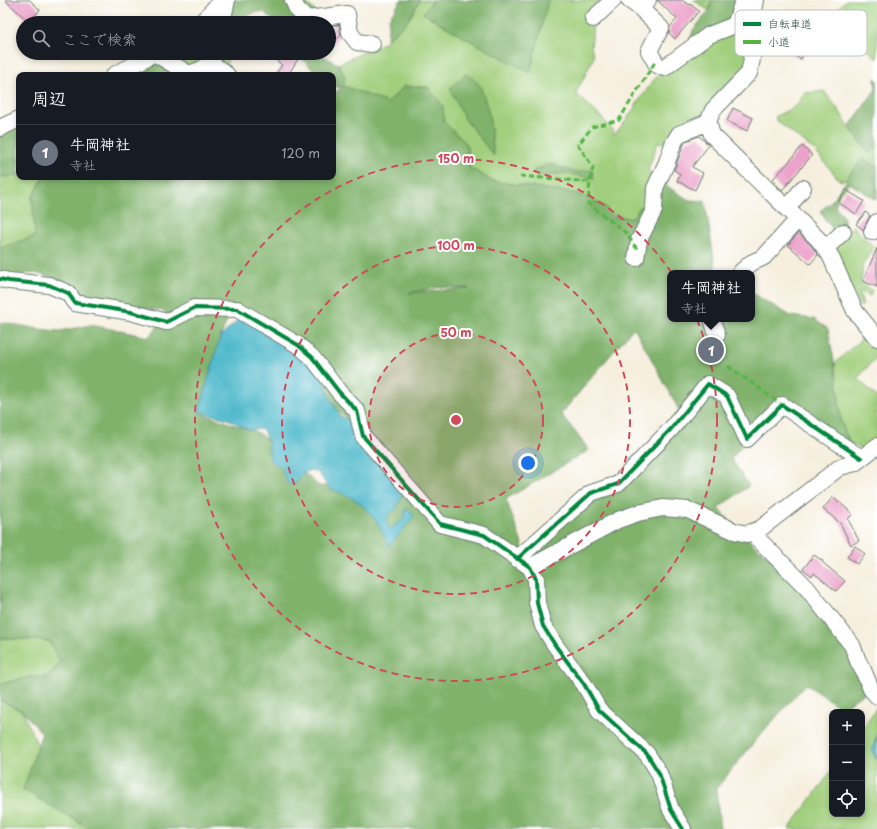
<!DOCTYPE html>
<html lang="ja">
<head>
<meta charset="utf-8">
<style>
  body { margin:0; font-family:"Playpen Sans","Klee One",sans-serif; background:#242831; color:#f1f3f6 }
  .controls { position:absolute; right:12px; bottom:12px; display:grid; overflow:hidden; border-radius:8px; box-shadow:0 2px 6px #0003 }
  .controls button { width:36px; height:36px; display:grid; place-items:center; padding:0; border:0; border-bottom:1px solid #363941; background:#171b24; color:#f1f3f6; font:20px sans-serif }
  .you { position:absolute; left:528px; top:463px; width:14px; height:14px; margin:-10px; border:3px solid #fff; border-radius:50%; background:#1a73e8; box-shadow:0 0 0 6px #1a73e833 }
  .badge { display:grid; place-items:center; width:26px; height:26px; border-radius:50%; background:#d1495b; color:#fff; font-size:13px; font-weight:700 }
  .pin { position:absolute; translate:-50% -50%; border:2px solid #fff; box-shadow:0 1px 4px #0006 }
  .popup { position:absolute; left:667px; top:270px; width:88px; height:52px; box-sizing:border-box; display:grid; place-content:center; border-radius:8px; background:#171b24; filter:drop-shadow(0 1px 3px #0005); font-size:13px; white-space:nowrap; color:#9ea1a6 }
  .popup b { font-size:15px; color:#f1f3f6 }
  .popup::after { content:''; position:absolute; left:50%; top:100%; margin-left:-8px; border:8px solid transparent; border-top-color:#171b24 }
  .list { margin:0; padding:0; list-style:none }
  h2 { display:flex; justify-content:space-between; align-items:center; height:52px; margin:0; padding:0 16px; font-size:17px }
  h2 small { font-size:13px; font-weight:400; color:#9ea1a6 }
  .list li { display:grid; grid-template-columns:26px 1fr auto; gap:12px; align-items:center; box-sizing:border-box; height:56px; padding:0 16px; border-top:1px solid #363941 }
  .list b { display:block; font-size:15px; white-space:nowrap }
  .list p { margin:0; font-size:13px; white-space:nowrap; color:#9ea1a6 }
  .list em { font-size:13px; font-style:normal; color:#9ea1a6 }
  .icon { flex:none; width:22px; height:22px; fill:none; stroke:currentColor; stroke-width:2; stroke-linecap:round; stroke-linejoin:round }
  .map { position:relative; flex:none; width:877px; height:829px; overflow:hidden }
  .search { position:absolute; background:#171b24; box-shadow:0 2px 6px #0003; left:16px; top:16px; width:320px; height:44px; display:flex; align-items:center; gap:10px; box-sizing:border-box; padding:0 14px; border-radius:22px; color:#9ea1a6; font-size:15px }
  .panel { position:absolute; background:#171b24; box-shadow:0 2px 6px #0003; left:16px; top:72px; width:320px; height:108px; border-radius:8px }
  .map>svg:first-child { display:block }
  .green { fill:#a1cf7d; stroke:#608658 }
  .forest { fill:#80b26c; stroke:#507850; fill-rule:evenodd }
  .water { fill:#4cb7ca; stroke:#367a7f }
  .building { fill:#eca2ca }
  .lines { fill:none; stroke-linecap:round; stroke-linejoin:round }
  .minor-casing { stroke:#6a7b70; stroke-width:18 }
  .minor { stroke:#fff; stroke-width:16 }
  .quiet { stroke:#55b346; stroke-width:3; stroke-dasharray:6 3; stroke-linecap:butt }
  .cycleway-casing { stroke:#fff; stroke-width:6 }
  .cycleway { stroke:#00873e; stroke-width:4 }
  .ring { fill:none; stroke:#d1495b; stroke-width:2; stroke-dasharray:7 5 }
  .key { fill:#fff; stroke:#bcc5c2; stroke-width:1 }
  .key-label { font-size:11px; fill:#1f3d34 }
  .centre { fill:#d1495b; stroke:#fff; stroke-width:2 }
  .ring-label { font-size:12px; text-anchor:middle; font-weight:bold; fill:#d1495b; stroke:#fff; stroke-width:4; stroke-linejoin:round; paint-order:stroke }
</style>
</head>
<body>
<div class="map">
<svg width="877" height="829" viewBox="0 0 877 829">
  <rect width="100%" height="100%" fill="#fff"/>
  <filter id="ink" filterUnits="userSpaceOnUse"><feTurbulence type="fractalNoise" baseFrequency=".025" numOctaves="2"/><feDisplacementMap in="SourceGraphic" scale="8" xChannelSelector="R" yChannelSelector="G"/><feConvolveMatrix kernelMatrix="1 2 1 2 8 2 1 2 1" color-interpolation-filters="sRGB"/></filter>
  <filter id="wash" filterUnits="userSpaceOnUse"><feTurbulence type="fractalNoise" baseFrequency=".012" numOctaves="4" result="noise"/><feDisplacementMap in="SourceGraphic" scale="16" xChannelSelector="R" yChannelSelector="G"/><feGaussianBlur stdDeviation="0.9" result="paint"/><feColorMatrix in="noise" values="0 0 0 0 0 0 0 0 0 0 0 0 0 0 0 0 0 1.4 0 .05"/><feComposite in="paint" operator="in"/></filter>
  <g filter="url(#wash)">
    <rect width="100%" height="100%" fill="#f6efde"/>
    <path class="green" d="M 420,0 L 608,0 L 594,17 L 591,47 L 594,57 L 576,93 L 613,129 L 614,135 L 624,123 L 652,82 L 667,66 L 732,30 L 740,38 L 752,61 L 694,127 L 673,144 L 658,142 L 648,169 L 658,184 L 631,219 L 609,213 L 579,194 L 492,181 L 469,167 L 468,151 L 404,86 L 388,103 L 343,86 L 345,77 L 338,64 L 382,44 L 407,22 Z
      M 694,0 L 712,0 L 709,11 Z
      M 846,0 L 877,0 L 877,59 L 831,15 Z
      M 157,53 L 217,53 L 228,60 L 226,65 L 147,75 L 115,75 Z
      M 824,91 L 838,109 L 849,127 L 869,153 L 877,148 L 877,168 L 863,158 L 846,179 L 840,181 L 815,151 L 778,122 L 775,117 L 797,105 L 804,93 Z
      M 19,174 L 19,177 L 44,177 L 32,198 L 36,236 L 0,248 L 0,176 L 8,177 Z
      M 853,226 L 874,247 L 863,264 L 861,283 L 872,290 L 870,296 L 859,291 L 863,304 L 861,307 L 833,248 Z
      M 866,335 L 877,349 L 877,356 L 858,378 L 877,397 L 877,437 L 863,449 L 850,443 L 841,422 L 835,363 Z
      M 0,638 L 49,641 L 60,663 L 48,677 L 29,677 L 0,684 Z
      M 0,700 L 22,711 L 46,764 L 115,829 L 0,829 Z
      M 877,707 L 877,829 L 789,829 L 832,770 L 832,814 L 862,814 L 862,729 Z"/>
    <path class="forest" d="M 231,0 L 305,0 L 306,3 L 318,13 L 315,23 L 276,23 L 264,12 L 255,12 L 246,17 L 245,23 L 215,23 Z
      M 401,0 L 420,0 L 407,22 L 387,39 L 389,18 Z
      M 433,0 L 546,0 L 548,1 L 530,73 L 467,39 L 423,13 Z
      M 712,0 L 748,0 L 746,17 L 690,41 L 693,30 L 709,11 Z
      M 297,53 L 318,53 L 338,64 L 345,77 L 344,86 L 388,103 L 404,86 L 428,87 L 443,106 L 444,122 L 467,144 L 469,167 L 492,181 L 579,194 L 606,207 L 609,213 L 612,216 L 631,219 L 660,182 L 689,200 L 705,201 L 716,272 L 718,273 L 670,273 L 670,319 L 752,319 L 752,293 L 791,316 L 814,319 L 828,329 L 837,377 L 841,422 L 854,453 L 782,406 L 747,439 L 731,459 L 749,486 L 718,508 L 755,546 L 781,565 L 807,588 L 852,645 L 858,661 L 871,689 L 841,708 L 806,684 L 760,735 L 716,789 L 720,829 L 91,829 L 23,790 L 42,733 L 22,711 L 0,700 L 0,684 L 30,677 L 48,677 L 60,663 L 49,641 L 0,638 L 0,322 L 39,329 L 60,331 L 91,325 L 149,337 L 162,321 L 208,310 L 230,313 L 220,337 L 199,413 L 259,433 L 319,486 L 339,486 L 353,496 L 359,493 L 364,493 L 359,429 L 331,405 L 305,358 L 295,338 L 236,306 L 198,308 L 183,307 L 168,317 L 163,311 L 135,306 L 92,300 L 62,280 L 35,273 L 11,275 L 0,271 L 0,248 L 35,236 L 32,198 L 44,177 L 333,177 L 333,92 L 334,93 L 343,87 L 333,87 L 333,75 L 318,75 ZM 441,287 L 469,288 L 409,293 ZM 634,327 L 679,410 L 623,480 L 591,493 L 525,552 L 506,499 L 589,450 L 561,414 Z
      M 166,58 L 207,75 L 146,75 L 151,67 Z
      M 466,74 L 475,80 L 481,87 L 489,114 L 494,156 L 464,118 L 450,88 Z
      M 875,78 L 877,80 L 877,148 L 870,153 L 849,127 L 876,89 Z
      M 19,119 L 19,174 L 8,177 L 0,176 L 0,128 Z
      M 863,158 L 877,168 L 877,200 L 854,186 L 848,181 L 850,183 L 840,193 L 835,206 C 844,216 846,218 843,232 L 836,233 L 826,221 L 820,211 L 830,203 L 847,180 L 846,179 Z
      M 548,164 L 576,172 L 592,170 L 594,178 L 563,173 L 540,178 L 533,171 Z"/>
    <path class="water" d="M 244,314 L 281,335 L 323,378 L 329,396 L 341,417 L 350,420 L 355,434 L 400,488 L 402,496 L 396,509 L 389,514 L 387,520 L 388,527 L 391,529 L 405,517 L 405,510 L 407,508 L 412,513 L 414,517 L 389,546 C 375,516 363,498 329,489 L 319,473 L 311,470 L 305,472 L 297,482 L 293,485 L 287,483 L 281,467 L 277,464 L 273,463 L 270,460 L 268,441 L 262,429 L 249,430 L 228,419 L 199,412 L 220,337 Z
      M 877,733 L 877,760 L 872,752 Z"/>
    <g id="blocks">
      <path class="building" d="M 5,0 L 30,0 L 40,10 L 29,22 Z
        M 657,0 L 682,0 L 689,5 L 690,4 L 699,11 L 675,39 L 669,33 L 670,27 L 677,19 Z
        M 770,24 L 791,39 L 792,36 L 808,45 L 801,59 L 778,47 L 777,49 L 761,37 Z
        M 333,25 L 339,25 L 341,35 L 329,47 L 329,29 Z
        M 266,53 L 292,53 L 292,55 L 298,59 L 288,75 L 275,75 L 282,65 Z
        M 733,108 L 753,118 L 747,131 L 727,121 Z
        M 699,136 L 709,145 L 692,167 L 703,173 L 695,190 L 677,181 L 680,174 L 674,170 L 684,144 L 686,141 Z
        M 802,146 L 812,155 L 797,173 L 782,190 L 772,180 L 787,164 Z
        M 846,190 L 864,201 L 856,214 L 838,202 Z
        M 866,212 L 870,216 L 863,230 L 856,224 Z
        M 798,233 L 811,245 L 818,255 L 810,264 L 788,245 Z
        M 877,248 L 877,287 L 863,281 Z
        M 708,339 L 711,342 L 716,344 L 723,352 L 713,363 L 698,348 Z
        M 833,497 L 853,514 L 848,519 L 859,541 L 851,545 L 840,523 L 823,509 Z
        M 855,546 L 865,554 L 857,564 L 847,557 Z
        M 814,555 L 823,561 L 822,562 L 845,581 L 836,591 L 814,573 L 812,576 L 803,569 Z"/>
    </g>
  </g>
  <g filter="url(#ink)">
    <use href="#blocks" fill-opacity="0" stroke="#6a7b70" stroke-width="1"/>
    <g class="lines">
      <defs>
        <path id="minor" d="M 293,0 L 297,9 L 307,19 L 347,14 L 350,33 L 357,42 L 372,44
          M 629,0 L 640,8
          M 648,0 L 640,8 L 661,28 L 649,51 L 657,65 L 664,68 L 709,35 L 735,25 L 743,1 L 744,0
          M 756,0 L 748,42 L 752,59 L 749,73 L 713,110 L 708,122 L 712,135 L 818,239 L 830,255 L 855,311 L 877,338
          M 593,19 L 613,0
          M 201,23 L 222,0
          M 222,23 L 227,0
          M 154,53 L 189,74 C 204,69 208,68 213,53
          M 210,62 L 227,75
          M 114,75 L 130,67 L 154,53
          M 0,128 L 19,119
          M 787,209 L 803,188
          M 872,232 L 877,222
          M 825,249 L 843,232
          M 636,258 L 639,240 L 654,210 L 655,188 L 667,162 L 673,144 L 679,134 L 708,122
          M 740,273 L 751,263 L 764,257 L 798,219
          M 0,279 L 9,281 L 49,285 L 68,293 L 75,303 L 131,312 L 166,322 L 194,308 L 237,309 L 298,345 L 312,357 L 339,392 L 357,411 L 363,436 L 440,524 L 484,535 L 530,567 L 536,579 L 537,603 L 543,626 L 555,645 L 584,684 L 599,710 L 647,754 L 659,773 L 671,810 L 683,829
          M 712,319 L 717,335
          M 751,532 L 807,588 L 852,645 L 858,661 L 863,670 L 871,689 L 877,696
          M 517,559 L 591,493 L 618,484 L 671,429 L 708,384 L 727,396 L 747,439 L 782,405 L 861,458
          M 530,567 L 618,520 L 638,513 L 663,508 L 688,510 L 734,531 L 747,534 L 760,529 L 840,467 L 855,463 L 877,446"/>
      </defs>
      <use href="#minor" class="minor-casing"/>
      <use href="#minor" class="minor"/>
      <path class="quiet" d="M 520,176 L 590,182
        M 637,249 L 626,233 L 588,203 L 590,182 L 593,167 L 578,145 L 592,127 L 619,120 L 655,62
        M 728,366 L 782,405"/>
      <defs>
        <path id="cycleway" d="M 0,279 L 9,281 L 49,285 L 68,293 L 75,303 L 131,312 L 166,322 L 194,308 L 237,309 L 298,345 L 312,357 L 339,392 L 357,411 L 363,436 L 440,524 L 484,535 L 530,567 L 536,579 L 537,603 L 543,626 L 555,645 L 584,684 L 599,710 L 647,754 L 659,773 L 671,810 L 683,829
          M 517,559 L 591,493 L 618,484 L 671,429 L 708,384 L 727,396 L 747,439 L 782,405 L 861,458"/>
      </defs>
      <use href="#cycleway" class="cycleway-casing"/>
      <use href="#cycleway" class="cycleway"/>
    </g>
  </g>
  <circle cx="456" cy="420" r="87" fill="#d1495b" fill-opacity=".12"/>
  <g class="ring">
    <circle cx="456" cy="420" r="87"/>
    <circle cx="456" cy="420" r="174"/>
    <circle cx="456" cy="420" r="261"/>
  </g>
  <rect x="735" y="10" width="132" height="46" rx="6" class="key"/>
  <rect x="743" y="22" width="18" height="4" fill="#00873e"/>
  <rect x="743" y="40" width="18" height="4" fill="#55b346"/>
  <g class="key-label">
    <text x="768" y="28">自転車道</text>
    <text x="768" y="46">小道</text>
  </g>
  <circle cx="456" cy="420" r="6" class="centre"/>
  <g class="ring-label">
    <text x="456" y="163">150 m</text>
    <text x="456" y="250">100 m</text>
    <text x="456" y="337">50 m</text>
  </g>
</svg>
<div class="controls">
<button>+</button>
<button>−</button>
<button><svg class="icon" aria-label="locate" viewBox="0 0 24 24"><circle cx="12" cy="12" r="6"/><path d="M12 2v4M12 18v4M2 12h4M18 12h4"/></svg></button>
</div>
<div class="you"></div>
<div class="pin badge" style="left:711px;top:350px;background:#6b7280">1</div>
<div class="popup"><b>牛岡神社</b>寺社</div>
<div class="search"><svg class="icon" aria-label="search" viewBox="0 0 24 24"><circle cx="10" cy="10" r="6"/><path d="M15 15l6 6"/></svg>ここで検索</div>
<section class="panel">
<h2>周辺<small></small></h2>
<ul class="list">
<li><span class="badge" style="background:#6b7280">1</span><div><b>牛岡神社</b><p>寺社</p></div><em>120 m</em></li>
</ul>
</section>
</div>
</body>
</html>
